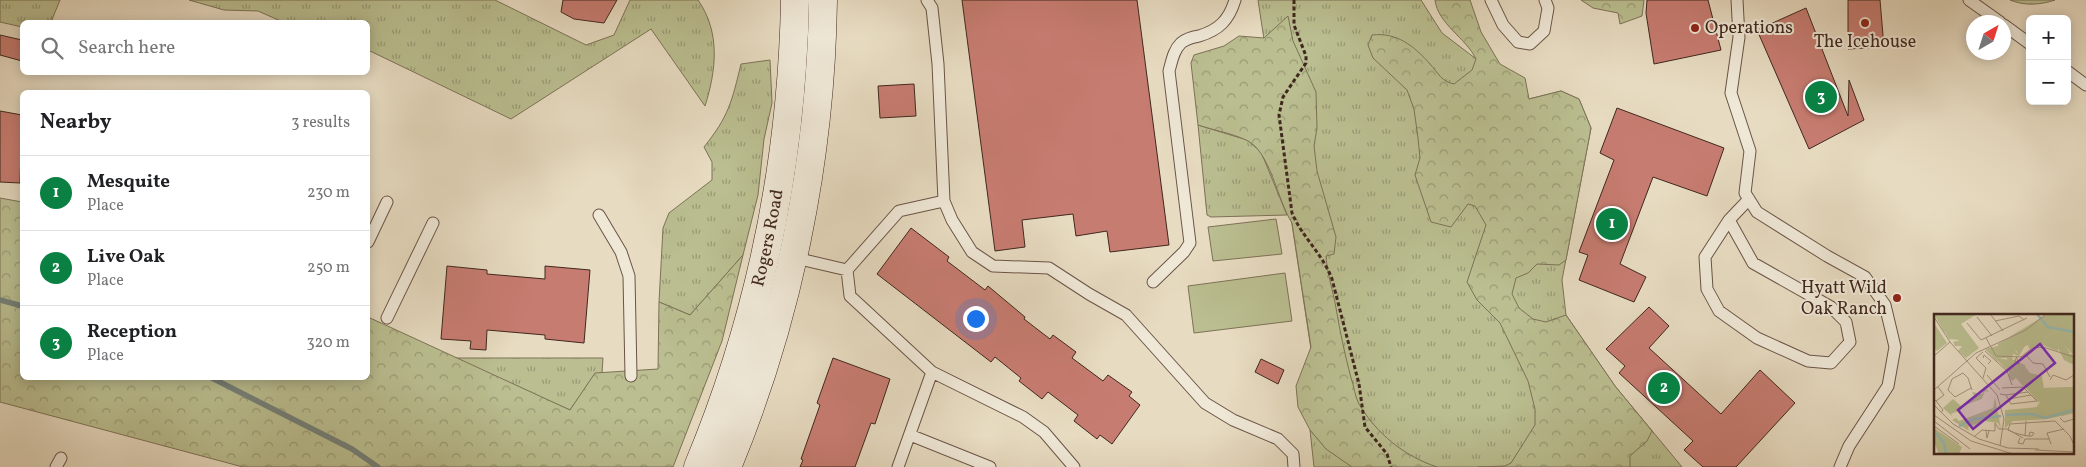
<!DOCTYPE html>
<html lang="en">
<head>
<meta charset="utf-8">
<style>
  body { margin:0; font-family:Vollkorn,serif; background:#f6f6f6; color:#202124 }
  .controls { position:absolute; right:15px; top:15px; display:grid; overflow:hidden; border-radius:8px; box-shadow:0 2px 12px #0003 }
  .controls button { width:45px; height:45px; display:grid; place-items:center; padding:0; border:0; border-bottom:1px solid #e0e0e0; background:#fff; color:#202124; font:25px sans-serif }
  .compass { position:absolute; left:1966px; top:15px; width:45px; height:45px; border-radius:50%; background:#fff; box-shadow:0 2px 12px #0003; rotate:39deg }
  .you { position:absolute; left:975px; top:318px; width:18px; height:18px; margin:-12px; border:4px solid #fff; border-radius:50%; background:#1a73e8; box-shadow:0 0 0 8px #1a73e833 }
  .badge { display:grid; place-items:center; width:32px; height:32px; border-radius:50%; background:#0b8043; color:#fff; font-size:16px; font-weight:700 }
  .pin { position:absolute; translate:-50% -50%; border:2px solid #fff; box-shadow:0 1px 5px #0006 }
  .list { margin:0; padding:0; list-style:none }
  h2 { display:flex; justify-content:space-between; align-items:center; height:65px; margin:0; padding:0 20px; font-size:21px }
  h2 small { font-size:16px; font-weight:400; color:#757577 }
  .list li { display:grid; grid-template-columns:32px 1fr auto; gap:15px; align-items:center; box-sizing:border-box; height:75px; padding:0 20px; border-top:1px solid #e0e0e0 }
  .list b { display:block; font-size:19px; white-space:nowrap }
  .list p { margin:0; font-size:16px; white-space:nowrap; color:#757577 }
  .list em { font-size:16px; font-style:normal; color:#757577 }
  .icon { flex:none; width:28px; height:28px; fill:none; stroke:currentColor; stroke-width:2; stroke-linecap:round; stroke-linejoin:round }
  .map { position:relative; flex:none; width:2086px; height:467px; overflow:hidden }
  .search { position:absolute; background:#fff; box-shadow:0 2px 12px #0003; left:20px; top:20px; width:350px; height:55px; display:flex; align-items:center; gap:12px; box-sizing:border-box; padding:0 18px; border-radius:8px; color:#757577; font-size:19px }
  .panel { position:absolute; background:#fff; box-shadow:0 2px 12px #0003; left:20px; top:90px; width:350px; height:290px; border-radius:8px }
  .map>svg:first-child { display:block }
  .grass { fill:url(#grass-tufts); stroke:#7d7257 }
  .forest { fill:url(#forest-crowns); stroke:#7d7257 }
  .green { fill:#babe90; stroke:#7d7257 }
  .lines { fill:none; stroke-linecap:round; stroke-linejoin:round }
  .stream { stroke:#748079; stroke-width:5.5 }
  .building { fill:#c77c71; stroke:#40271e }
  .service-casing { stroke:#6a5447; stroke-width:13 }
  .secondary-casing { stroke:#40271e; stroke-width:29 }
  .path { stroke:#40271e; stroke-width:3; stroke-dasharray:4 2.5; stroke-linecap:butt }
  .service { stroke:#efe8d7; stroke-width:11 }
  .secondary { stroke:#efe8d7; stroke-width:28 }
  .poi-dot { fill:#8f2418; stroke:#efe8d7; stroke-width:2 }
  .labels { text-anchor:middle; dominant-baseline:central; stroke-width:4; stroke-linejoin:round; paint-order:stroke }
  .poi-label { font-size:18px; fill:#40271e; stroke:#efe8d7; text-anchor:start }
  .street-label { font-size:18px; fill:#40271e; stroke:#efe8d7 }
  .inset-river { fill:none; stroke:#97bbb5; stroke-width:2.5 }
  .inset-road { fill:none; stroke:#a49380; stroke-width:1 }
  .view { fill:#7b2cbf; fill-opacity:0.15; stroke:#7b2cbf; stroke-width:2.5 }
  .inset-edge { fill:none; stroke:#40271e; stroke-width:2.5 }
</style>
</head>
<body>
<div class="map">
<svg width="2086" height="467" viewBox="0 0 2086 467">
  <defs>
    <pattern id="grass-tufts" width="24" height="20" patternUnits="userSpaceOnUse" patternTransform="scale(1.25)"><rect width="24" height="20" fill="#babe90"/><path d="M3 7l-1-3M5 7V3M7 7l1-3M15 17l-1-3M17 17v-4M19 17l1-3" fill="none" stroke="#999a75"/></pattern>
    <pattern id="forest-crowns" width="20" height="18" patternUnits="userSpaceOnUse" patternTransform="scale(1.25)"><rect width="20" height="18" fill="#babe90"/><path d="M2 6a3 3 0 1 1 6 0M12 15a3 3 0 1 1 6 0" fill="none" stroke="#999a75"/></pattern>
  </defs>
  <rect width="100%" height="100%" fill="#e7dbc1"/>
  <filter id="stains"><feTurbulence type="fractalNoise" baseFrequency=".004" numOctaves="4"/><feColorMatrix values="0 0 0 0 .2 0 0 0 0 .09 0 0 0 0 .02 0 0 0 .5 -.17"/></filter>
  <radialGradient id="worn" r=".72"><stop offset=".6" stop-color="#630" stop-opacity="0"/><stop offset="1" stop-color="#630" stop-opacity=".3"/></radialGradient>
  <path class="grass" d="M 0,0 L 60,0 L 51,22 L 22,22 L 22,27 L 0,22 Z
    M 189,0 L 495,0 L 586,45 L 614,35 L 630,0 L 698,0 C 721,33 716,71 705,106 L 651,29 L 511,119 L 368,50 L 368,22 L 283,22 L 258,11 L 224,10 Z
    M 1258,0 L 1421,0 L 1442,33 L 1529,99 L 1561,91 L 1579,99 L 1591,128 L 1562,280 L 1566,315 L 1615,386 L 1682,467 L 1314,467 L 1310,430 L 1326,448 Z
    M 770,60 L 772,103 L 764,139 L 758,195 L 743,255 L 690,315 L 659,302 L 663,228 L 669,213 L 712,180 L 712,162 L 704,147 C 729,116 732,101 741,64 Z
    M 1198,125 L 1247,140 L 1261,152 L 1287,215 L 1211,217 L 1207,215 Z
    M 452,358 L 603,358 L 602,373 L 595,374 L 570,410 Z"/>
  <path class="forest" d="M 1435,0 L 1470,0 L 1481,32 L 1500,64 L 1525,78 L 1529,99 L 1561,91 L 1579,99 L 1591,128 L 1566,260 L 1559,265 L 1537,264 L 1528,273 L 1516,278 L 1512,294 L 1519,308 L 1533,319 L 1546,322 L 1566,315 L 1615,386 L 1652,431 L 1647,441 L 1630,456 L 1630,467 L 1478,467 L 1505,466 L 1511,463 L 1535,425 L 1535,409 L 1528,381 L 1500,323 L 1477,300 L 1467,282 L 1486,225 L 1475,206 L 1468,204 L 1451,227 L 1431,222 L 1415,175 L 1420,158 L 1418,138 L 1414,109 L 1407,90 L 1373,58 L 1368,45 L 1372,35 C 1397,32 1414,46 1430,64 C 1439,74 1441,81 1454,84 L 1472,70 L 1476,59 C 1466,38 1438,24 1435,0 Z
    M 1581,0 L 1644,0 L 1642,16 L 1620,24 L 1618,13 L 1593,8 Z
    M 2010,0 L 2055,0 C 2040,5 2025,6 2010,0 Z
    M 1288,16 L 1293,41 L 1316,92 L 1317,128 L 1314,146 L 1317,171 L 1336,237 L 1334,254 L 1326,256 C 1327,274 1333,290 1336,308 C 1340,332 1345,355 1351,378 C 1354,386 1355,397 1359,404 C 1377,434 1404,456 1437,467 L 1352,467 L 1326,449 L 1310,430 L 1298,407 L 1296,386 L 1311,347 L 1292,223 C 1277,200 1270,150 1246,140 C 1231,133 1213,130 1198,125 L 1191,63 L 1194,55 L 1224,46 L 1239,36 L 1264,38 Z
    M 0,198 L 22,202 L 22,378 L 368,378 L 368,317 L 570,410 L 595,373 L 658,369 L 659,302 L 690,315 L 743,255 L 722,341 L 673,467 L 243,467 L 0,402 Z"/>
  <path class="green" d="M 1276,219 L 1282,254 L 1213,261 L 1208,227 Z
    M 1285,273 L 1292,321 L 1194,333 L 1188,286 Z"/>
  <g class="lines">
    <path class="stream" d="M 0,300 L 22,306
      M 212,378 L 352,449 L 378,467"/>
  </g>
  <path class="building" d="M 563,0 L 617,0 L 604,23 L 574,19 L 561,12 Z
    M 962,0 L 1137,0 L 1169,245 L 1110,252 L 1107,231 L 1076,236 L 1073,214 L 1022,220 L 1025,247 L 995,251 Z
    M 1647,0 L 1708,0 L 1721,50 L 1654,64 L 1646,13 Z
    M 1848,0 L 1880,0 L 1884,47 L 1848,49 Z
    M 1806,8 L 1848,116 L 1849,80 L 1864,120 L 1809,149 L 1757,30 Z
    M 0,35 L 22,40 L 22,61 L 0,55 Z
    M 914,84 L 916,116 L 880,118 L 878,86 Z
    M 1617,108 L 1724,148 L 1707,196 L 1653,177 L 1620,264 L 1646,277 L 1634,302 L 1579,280 L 1588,255 L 1579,252 L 1614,160 L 1600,153 Z
    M 0,111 L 22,115 L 20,183 L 0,182 Z
    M 911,228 L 949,257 L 947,261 L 985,290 L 988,286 L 1025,317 L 1024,319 L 1050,339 L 1053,335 L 1076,352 L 1072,358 L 1103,381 L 1108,375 L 1132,392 L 1129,396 L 1140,405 L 1112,444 L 1100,435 L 1097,439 L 1074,421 L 1078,415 L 1048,392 L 1042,399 L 1019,381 L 1021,378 L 995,357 L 991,362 L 877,274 Z
    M 447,266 L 487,270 L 487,274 L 545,279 L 545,266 L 590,270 L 584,343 L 545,339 L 545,335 L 487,330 L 486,350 L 470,349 L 471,341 L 441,339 Z
    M 1649,307 L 1669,326 L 1649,348 L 1721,414 L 1760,370 L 1795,403 L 1736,467 L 1703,467 L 1684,450 L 1693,441 L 1619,373 L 1625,366 L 1606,349 Z
    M 833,358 L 890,379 L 875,424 L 871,423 L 855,467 L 800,467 L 803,460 L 801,459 L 820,405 L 817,403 Z
    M 1261,359 L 1284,370 L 1278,384 L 1255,372 Z"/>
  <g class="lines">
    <defs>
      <path id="service" d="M 1491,0 L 1503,25 L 1518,42 L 1530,44 L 1544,31 L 1548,8 L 1545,0
        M 1737,0 L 1739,37 L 1731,93 L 1750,151 L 1745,193 L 1757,212 L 1827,256 L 1865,277 L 1885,305 L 1895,347 L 1888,386 L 1849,446 L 1840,467
        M 1969,0 L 2000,22
        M 2004,25 L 2030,44
        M 2067,71 L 2086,85
        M 944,201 L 952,220 L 972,252 L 993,266 L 1049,268 L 1089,294 L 1126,315 L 1205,403 L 1233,420 L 1278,439 L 1293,454 L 1294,467
        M 599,215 L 621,252 L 629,276 L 631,376
        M 1729,220 L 1705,257 L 1707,289 L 1719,311 L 1757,338 L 1808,361 L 1831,363 L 1850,342 L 1846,322 L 1831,307 L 1753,263 L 1729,220 L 1749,199
        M 368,242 L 387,202
        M 791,257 L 847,270 L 899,211 L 944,201 L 938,64 L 932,8 L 927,0
        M 847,270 L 850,296 L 932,372 L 898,467
        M 1153,282 L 1184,252 L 1190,243 L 1169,71 C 1172,61 1173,51 1181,43 C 1186,39 1193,37 1199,36 C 1219,30 1229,20 1235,0
        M 387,318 L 433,223
        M 932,372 L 1023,417 L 1044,432 L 1074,467
        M 910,435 L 990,467
        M 56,467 L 61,458"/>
      <g id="secondary">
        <path id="s1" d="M 698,467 C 760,319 792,161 795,0"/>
        <path d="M 727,467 C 788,320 821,159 823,0"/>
      </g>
    </defs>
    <use href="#service" class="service-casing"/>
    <use href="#secondary" class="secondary-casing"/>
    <path class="path" d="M 1294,0 L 1294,25 L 1306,56 L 1306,63 L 1283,97 L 1279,115 L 1292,213 C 1302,237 1322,253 1332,279 L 1359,384 L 1365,427 L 1387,454 L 1391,467"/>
    <use href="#service" class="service"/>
    <use href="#secondary" class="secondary"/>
  </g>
  <g class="poi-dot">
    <circle cx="1865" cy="23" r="5"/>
    <circle cx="1695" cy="28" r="5"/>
    <circle cx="1897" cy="298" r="5"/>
  </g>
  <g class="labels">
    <g class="poi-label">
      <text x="1705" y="28">Operations</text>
      <text x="1865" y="42" text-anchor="middle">The Icehouse</text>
      <text x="1887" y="288" text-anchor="end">Hyatt Wild<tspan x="1887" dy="21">Oak Ranch</tspan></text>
    </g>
    <g class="street-label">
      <text stroke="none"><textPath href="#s1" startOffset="240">Rogers Road</textPath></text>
    </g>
  </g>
  <g transform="translate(1934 314)">
    <rect width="140" height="140" fill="#e7dbc1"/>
    <path d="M 0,0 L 43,0 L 10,18 ZM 113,0 L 140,0 L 140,42 L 131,32 L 99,24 L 94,31 L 74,41 L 65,39 L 64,30 ZM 0,9 L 13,29 L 3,37 L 0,34 ZM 60,43 L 75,46 L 82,52 L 89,50 L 96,59 L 108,62 L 110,75 L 140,73 L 140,99 L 128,102 L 106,92 L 102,94 L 106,88 L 82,64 L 78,67 L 75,63 L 80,63 ZM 51,74 L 55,78 L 51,77 L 48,85 L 26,93 L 27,96 L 17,100 L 19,103 L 9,94 L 19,85 L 27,92 L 40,82 L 38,78 L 48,80 ZM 0,114 L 28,133 L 25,140 L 5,140 L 0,128 Z" fill="#babe90"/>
    <path d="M 0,0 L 9,0 L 6,4 L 10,7 L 16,6 L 9,13 L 11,16 L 43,0 L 27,10 L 45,34 L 32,44 L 24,37 L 28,32 L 21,32 L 19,28 L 26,26 L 15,25 ZM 117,0 L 113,3 L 113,11 L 132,7 L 140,11 L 140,20 L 130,15 L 107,16 L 108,12 L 112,15 L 108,5 ZM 106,7 L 90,24 L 79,26 L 65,37 L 70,39 L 80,36 L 84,40 L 81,34 L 92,30 L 85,42 L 79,40 L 78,45 L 91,51 L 93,60 L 103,61 L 104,74 L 140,73 L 140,79 L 134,80 L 119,80 L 119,75 L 115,79 L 101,76 L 106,82 L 105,89 L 93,75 L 97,76 L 100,71 L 89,72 L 82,64 L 75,63 L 75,56 L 90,69 L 95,69 L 97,64 L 79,55 L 84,52 L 74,51 L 73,44 L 64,44 L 64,48 L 51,35 L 72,30 L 72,26 ZM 107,18 L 131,32 L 136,39 L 133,39 L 140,41 L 140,51 L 130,46 L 124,34 L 124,37 L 106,30 L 95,35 L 93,25 ZM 108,82 L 121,89 L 140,88 L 132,93 L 118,93 L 124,97 L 123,100 L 140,93 L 140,99 L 113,105 L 79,107 L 71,114 L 71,96 L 105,93 L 109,87 ZM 61,83 L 67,115 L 64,109 L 51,107 L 34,113 L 35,117 L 18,106 L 22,104 L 25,107 L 59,94 Z" fill="#babe90"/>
    <path class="inset-river" d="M 103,0 L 114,13 L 140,18M 71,101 L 98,100 L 111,104 L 140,96M 25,112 L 40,105 L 67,102M 2,119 L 10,129 L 12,140"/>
    <path class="inset-road" d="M 57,1 L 69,17M 0,3 L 16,28 L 63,81 L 70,105 L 66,132M 43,3 L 58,22M 61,7 L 85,2 L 90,6M 33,9 L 47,26 L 93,4M 52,24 L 62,42 L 87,43 L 98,34 L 109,33 L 140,43M 51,37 L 73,57 L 78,71M 92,41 L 99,49 L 109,50 L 116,63M 0,42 L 16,28M 49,44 L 50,41 L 57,47 L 54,50M 82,44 L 81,48 L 85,50 L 82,42M 53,61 L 66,76M 49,64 L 52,54 L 42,44 L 49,38M 116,66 L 119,61 L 132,66 L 140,61M 37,74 L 21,83 L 14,76 L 18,65 L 29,59 L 34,64 L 38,76M 0,76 L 42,39 L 92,16 L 112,0M 66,80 L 72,81 L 77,90 L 103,87 L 89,73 L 68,74M 72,81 L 94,78M 0,85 L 2,87 L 10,81 L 4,73M 74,85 L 97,81M 2,87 L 9,96 L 7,99M 0,91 L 19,110 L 45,125 L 74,134 L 105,135M 0,101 L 37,127 L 79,140M 126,104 L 130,108 L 140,105M 0,107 L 36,135M 0,112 L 25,130M 52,116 L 53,124 L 55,117M 91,122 L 92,107M 95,122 L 96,118 L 100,119 L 98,122 L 94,122 L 89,121 L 81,119 L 74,116 L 76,110 L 121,107 L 136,122 L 140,131M 40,123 L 48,116 L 61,117 L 61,109 L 65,115 L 73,115 L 89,124M 86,124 L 84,129 L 89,130 L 91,125 L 115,125M 117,130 L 113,119 L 130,115M 101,136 L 140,138"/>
    <path class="view" d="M 106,30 L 121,49 L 39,115 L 24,96 Z"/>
    <rect width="140" height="140" class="inset-edge"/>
  </g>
  <rect width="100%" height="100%" filter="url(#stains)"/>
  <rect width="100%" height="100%" fill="url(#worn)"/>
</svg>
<div class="controls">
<button>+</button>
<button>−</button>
</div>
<svg class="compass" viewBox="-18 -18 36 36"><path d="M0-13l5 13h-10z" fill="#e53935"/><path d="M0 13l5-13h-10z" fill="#757577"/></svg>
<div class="you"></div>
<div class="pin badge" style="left:1612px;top:224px">1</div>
<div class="pin badge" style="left:1664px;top:388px">2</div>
<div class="pin badge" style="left:1821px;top:97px">3</div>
<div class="search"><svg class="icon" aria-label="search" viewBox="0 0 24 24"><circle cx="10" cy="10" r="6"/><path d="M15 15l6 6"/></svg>Search here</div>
<section class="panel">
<h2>Nearby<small>3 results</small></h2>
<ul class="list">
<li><span class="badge">1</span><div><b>Mesquite</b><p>Place</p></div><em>230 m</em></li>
<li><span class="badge">2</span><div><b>Live Oak</b><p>Place</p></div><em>250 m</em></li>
<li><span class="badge">3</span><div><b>Reception</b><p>Place</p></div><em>320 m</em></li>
</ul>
</section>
</div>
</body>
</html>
